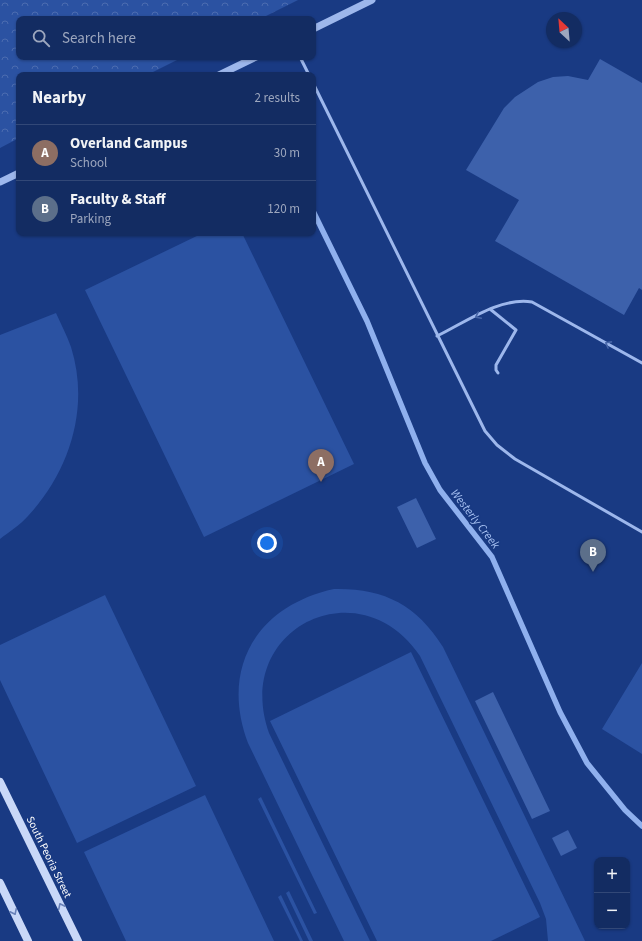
<!DOCTYPE html>
<html lang="en">
<head>
<meta charset="utf-8">
<style>
  body { margin:0; font-family:"Source Sans 3",sans-serif; background:#1c3468; color:#f1f3f6 }
  .controls { position:absolute; right:12px; bottom:12px; display:grid; overflow:hidden; border-radius:8px; box-shadow:0 1px 3px #0004 }
  .controls button { width:36px; height:36px; display:grid; place-items:center; padding:0; border:0; border-bottom:1px solid #324877; background:#132c62; color:#f1f3f6; font:20px sans-serif }
  .compass { position:absolute; left:546px; top:12px; width:36px; height:36px; border-radius:50%; background:#132c62; box-shadow:0 1px 3px #0004; rotate:334deg }
  .you { position:absolute; left:267px; top:543px; width:14px; height:14px; margin:-10px; border:3px solid #fff; border-radius:50%; background:#1a73e8; box-shadow:0 0 0 6px #1a73e833 }
  .badge { display:grid; place-items:center; width:26px; height:26px; border-radius:50%; background:#d6ab8b; color:#fff; font-size:13px; font-weight:700 }
  .pin { position:absolute; translate:-50% -33px; filter:drop-shadow(0 1px 2px #0008) }
  .pin::after { content:''; position:absolute; top:21px; width:14px; height:12px; background:inherit; clip-path:polygon(0 0,100% 0,50% 100%) }
  .list { margin:0; padding:0; list-style:none }
  h2 { display:flex; justify-content:space-between; align-items:center; height:52px; margin:0; padding:0 16px; font-size:17px }
  h2 small { font-size:13px; font-weight:400; color:#9da7be }
  .list li { display:grid; grid-template-columns:26px 1fr auto; gap:12px; align-items:center; box-sizing:border-box; height:56px; padding:0 16px; border-top:1px solid #324877 }
  .list b { display:block; font-size:15px; white-space:nowrap }
  .list p { margin:0; font-size:13px; white-space:nowrap; color:#9da7be }
  .list em { font-size:13px; font-style:normal; color:#9da7be }
  .icon { flex:none; width:22px; height:22px; fill:none; stroke:currentColor; stroke-width:2; stroke-linecap:round; stroke-linejoin:round }
  .map { position:relative; flex:none; width:642px; height:941px; overflow:hidden }
  .search { position:absolute; background:#132c62; box-shadow:0 1px 3px #0004; left:16px; top:16px; width:300px; height:44px; display:flex; align-items:center; gap:10px; box-sizing:border-box; padding:0 14px; border-radius:8px; color:#9da7be; font-size:15px }
  .panel { position:absolute; background:#132c62; box-shadow:0 1px 3px #0004; left:16px; top:72px; width:300px; height:164px; border-radius:8px }
  .map>svg:first-child { display:block }
  .park { fill:url(#park-crowns) }
  .pitch { fill:#2b52a2 }
  .lines { fill:none; stroke-linecap:round; stroke-linejoin:round }
  .stream { stroke:#8fb0ee; stroke-width:5.5 }
  .building { fill:#3d61ab }
  .service { stroke:#9db7ec; stroke-width:3 }
  .tertiary { stroke:#9db7ec; stroke-width:7 }
  .secondary { stroke:#c9d8f8; stroke-width:8 }
  .oneway { stroke:#4766a8 }
  .oneway2 { stroke:#6881b8 }
  .labels { text-anchor:middle; dominant-baseline:central; stroke-width:3; stroke-linejoin:round; paint-order:stroke }
  .street-label { font-size:11px; fill:#fff; stroke:#193a83 }
  .water-label { font-size:12px; font-style:italic; fill:#a8c2f3; stroke:#193a83 }
</style>
</head>
<body>
<div class="map">
<svg width="642" height="941" viewBox="0 0 642 941">
  <defs>
    <pattern id="park-crowns" width="20" height="18" patternUnits="userSpaceOnUse"><rect width="20" height="18" fill="#2b52a2"/><path d="M2 6a3 3 0 1 1 6 0M12 15a3 3 0 1 1 6 0" fill="none" stroke="#4b6cb0"/></pattern>
  </defs>
  <rect width="100%" height="100%" fill="#193a83"/>
  <path class="park" d="M 0,0 L 298,0 L 260,19 L 19,19 L 19,57 L 183,57 L 147,75 L 19,75 L 19,138 L 0,148 Z"/>
  <path class="pitch" d="M 203,233 L 242,233 L 354,464 L 204,537 L 85,290 Z
    M 56,313 C 61,324 67,336 71,347 C 90,407 70,471 28,516 C 20,525 9,532 0,539 L 0,335 Z
    M 334,589 C 383,588 416,604 443,647 L 585,941 L 548,941 L 546,919 L 540,903 L 420,656 C 359,566 232,629 269,733 L 370,941 L 344,941 L 248,743 C 220,669 256,606 334,589 Z
    M 105,595 L 196,786 L 77,843 L 0,680 L 0,645 Z
    M 411,652 L 540,917 L 491,941 L 377,941 L 270,721 Z
    M 642,663 L 642,754 L 602,729 Z
    M 205,795 L 274,941 L 126,941 L 84,852 Z
    M 261,797 L 317,913 L 314,914 L 258,799 Z
    M 289,891 L 313,941 L 309,941 L 286,893 Z
    M 281,895 L 303,941 L 300,941 L 278,897 Z"/>
  <g class="lines">
    <path class="stream" d="M 313,211 L 367,321 L 425,463 L 440,490 L 492,557 L 560,712 L 587,763 L 625,810 L 642,826"/>
  </g>
  <path class="building" d="M 600,59 L 642,83 L 642,290 L 639,288 L 624,315 L 495,241 L 519,200 L 466,170 L 504,108 L 515,97 L 538,82 L 553,77 L 568,76 L 588,80 Z
    M 416,498 L 436,539 L 417,548 L 397,507 Z
    M 493,692 L 550,811 L 532,819 L 475,701 Z
    M 568,830 L 577,848 L 561,856 L 552,838 Z"/>
  <g class="lines">
    <path class="service" d="M 300,57 L 309,75
      M 313,83 L 485,431 L 497,445 L 515,459 L 642,532
      M 490,309 L 516,330 L 496,365 L 496,370 L 498,373
      M 437,336 C 466,322 499,297 532,302 L 642,363"/>
    <path class="tertiary" d="M 313,29 L 372,0
      M 219,75 L 256,57
      M 0,182 L 19,173"/>
    <path class="secondary" d="M 0,782 L 78,941
      M 0,883 L 28,941"/>
  </g>
  <defs><path id="oneway-chevron" d="M-2-3.5L2.5 0L-2 3.5" fill="none" stroke-width="1.6" stroke-linecap="round" stroke-linejoin="round"/></defs>
  <g class="oneway">
    <use href="#oneway-chevron" transform="translate(478 316) rotate(153)"/>
    <use href="#oneway-chevron" transform="translate(608 344) rotate(-151)"/>
  </g>
  <g class="oneway2">
    <use href="#oneway-chevron" transform="translate(61 906) rotate(-116)"/>
    <use href="#oneway-chevron" transform="translate(14 912) rotate(64)"/>
  </g>
  <g class="labels">
    <g class="street-label">
      <text transform="translate(49 857) rotate(64)">South Peoria Street</text>
    </g>
    <g class="water-label">
      <text transform="translate(475 519) rotate(52)">Westerly Creek</text>
    </g>
  </g>
</svg>
<div class="controls">
<button>+</button>
<button>−</button>
</div>
<svg class="compass" viewBox="-18 -18 36 36"><path d="M0-13l5 13h-10z" fill="#e53935"/><path d="M0 13l5-13h-10z" fill="#9da7be"/></svg>
<div class="you"></div>
<div class="pin badge" style="left:321px;top:482px;background:#8d6e63">A</div>
<div class="pin badge" style="left:593px;top:572px;background:#5c6f8a">B</div>
<div class="search"><svg class="icon" aria-label="search" viewBox="0 0 24 24"><circle cx="10" cy="10" r="6"/><path d="M15 15l6 6"/></svg>Search here</div>
<section class="panel">
<h2>Nearby<small>2 results</small></h2>
<ul class="list">
<li><span class="badge" style="background:#8d6e63">A</span><div><b>Overland Campus</b><p>School</p></div><em>30 m</em></li>
<li><span class="badge" style="background:#5c6f8a">B</span><div><b>Faculty &amp; Staff</b><p>Parking</p></div><em>120 m</em></li>
</ul>
</section>
</div>
</body>
</html>
